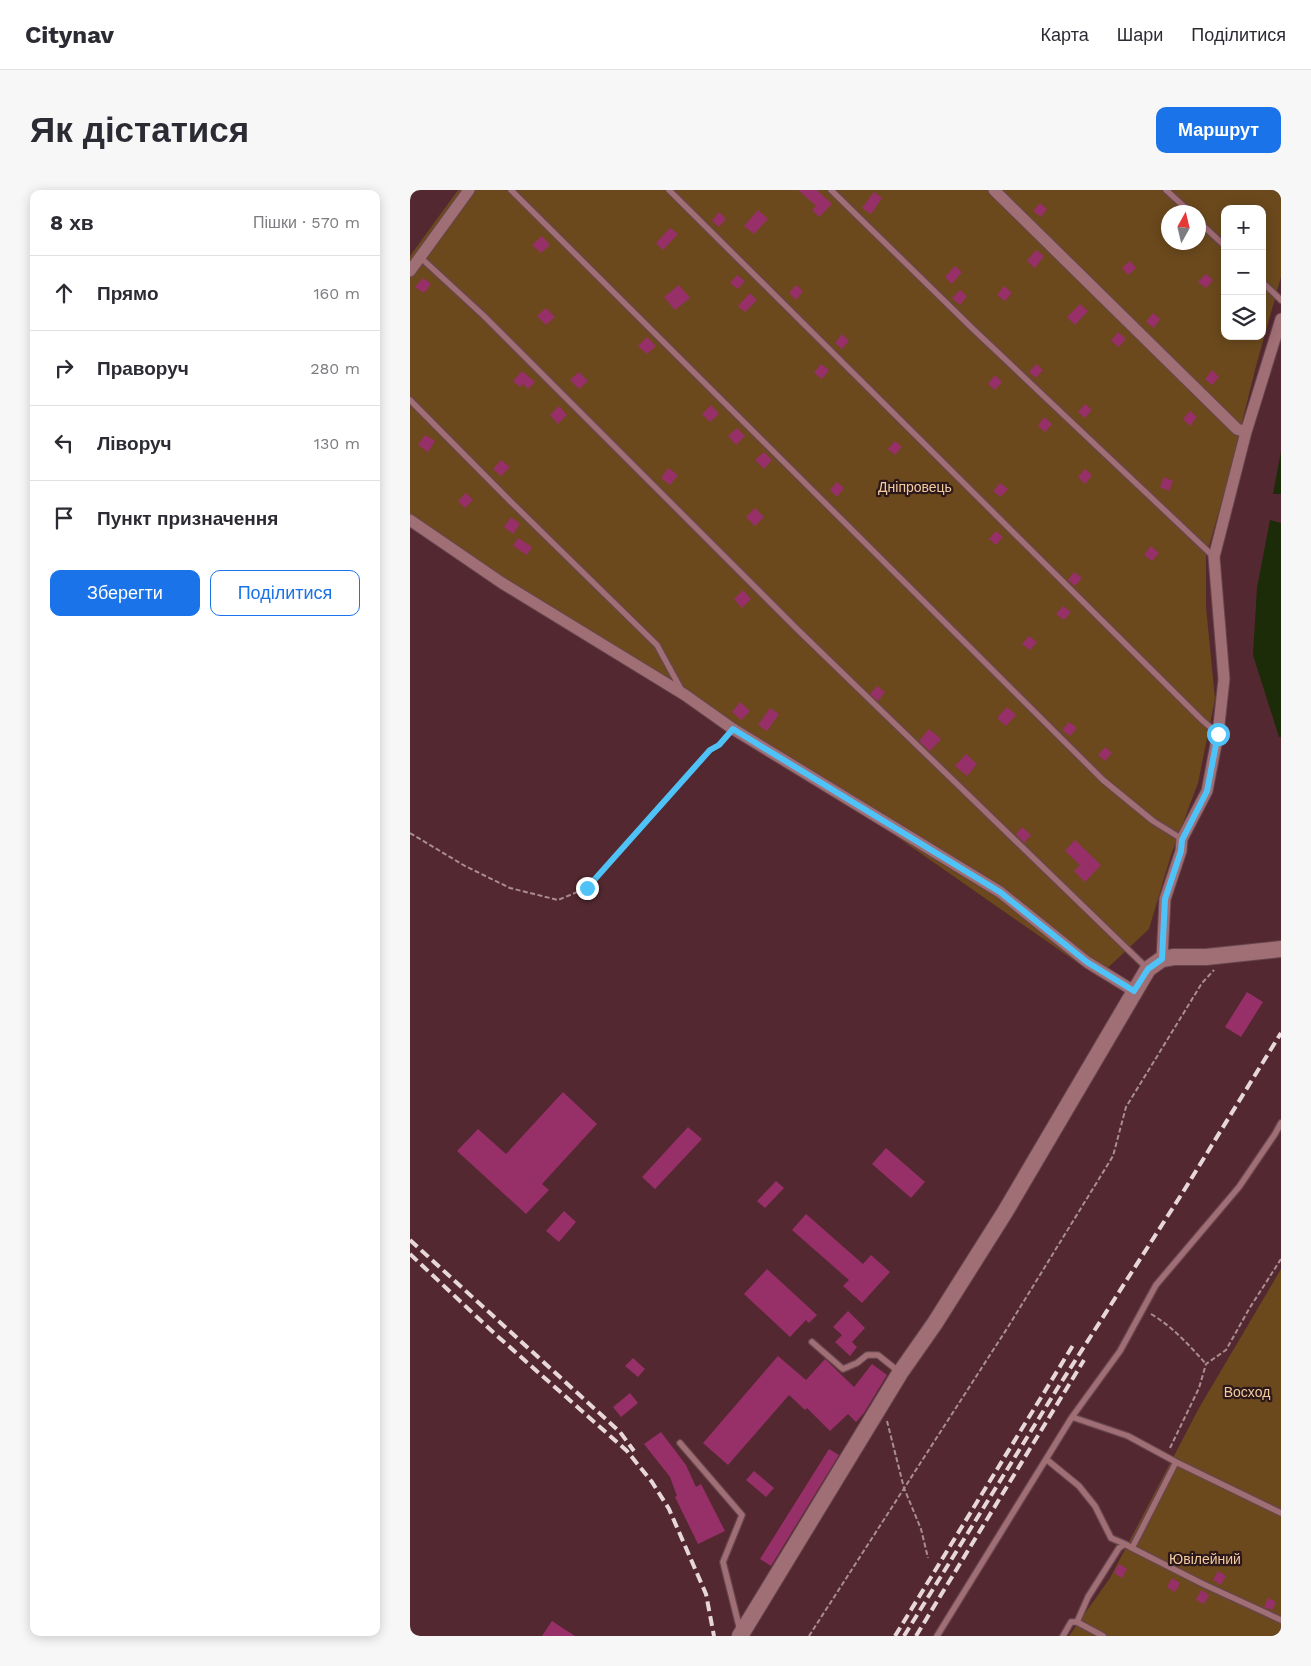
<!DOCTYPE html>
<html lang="uk">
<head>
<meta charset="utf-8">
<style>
  body { margin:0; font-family:"Work Sans",sans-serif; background:#f7f7f7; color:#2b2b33 }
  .controls { position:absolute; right:15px; top:15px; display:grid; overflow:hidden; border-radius:10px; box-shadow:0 2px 12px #0003 }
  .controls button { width:45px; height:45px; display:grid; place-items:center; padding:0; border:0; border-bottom:1px solid #e1e1e2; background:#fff; color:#2b2b33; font:25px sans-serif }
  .compass { position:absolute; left:751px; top:15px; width:45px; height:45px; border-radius:50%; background:#fff; box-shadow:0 2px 12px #0003; rotate:8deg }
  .stop { position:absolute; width:15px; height:15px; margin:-11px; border:4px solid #4fc3f7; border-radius:50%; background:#fff }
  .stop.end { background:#4fc3f7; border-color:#fff; box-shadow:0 1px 5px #0008 }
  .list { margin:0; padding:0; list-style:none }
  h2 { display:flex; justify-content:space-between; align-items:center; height:65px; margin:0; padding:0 20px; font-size:21px }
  h2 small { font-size:16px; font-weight:400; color:#7c7c81 }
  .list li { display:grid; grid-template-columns:32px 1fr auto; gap:15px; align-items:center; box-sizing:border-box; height:75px; padding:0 20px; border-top:1px solid #e1e1e2 }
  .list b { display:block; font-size:19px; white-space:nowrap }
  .list em { font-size:16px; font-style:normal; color:#7c7c81 }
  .actions { display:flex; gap:10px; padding:15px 20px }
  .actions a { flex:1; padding:11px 0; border:1px solid #1a73e8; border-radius:10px; text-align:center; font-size:18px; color:#1a73e8 }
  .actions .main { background:#1a73e8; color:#fff }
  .icon { flex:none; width:28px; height:28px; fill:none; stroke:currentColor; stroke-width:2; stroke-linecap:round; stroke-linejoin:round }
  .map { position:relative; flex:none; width:871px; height:1446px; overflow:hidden; border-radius:10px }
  header { display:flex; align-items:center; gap:30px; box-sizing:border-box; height:70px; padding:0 25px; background:#fff; border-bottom:1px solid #e1e1e2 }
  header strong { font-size:24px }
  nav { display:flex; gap:28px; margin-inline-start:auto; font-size:18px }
  .intro { display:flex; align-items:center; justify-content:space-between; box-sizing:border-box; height:120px; padding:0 30px }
  h1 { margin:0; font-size:35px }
  .button { padding:12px 22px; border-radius:10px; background:#1a73e8; color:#fff; font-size:18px; font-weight:700 }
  main { display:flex; gap:30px; padding:0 30px }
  aside { flex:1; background:#fff; border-radius:10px; box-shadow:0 2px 12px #0003 }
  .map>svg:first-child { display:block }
  .green { fill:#6b491d; fill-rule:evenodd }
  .water { fill:#1c2c08 }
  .building { fill:#972f69 }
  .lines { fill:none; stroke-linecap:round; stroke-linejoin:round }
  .lane-casing { stroke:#67454d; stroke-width:8 }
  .street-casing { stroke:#67454d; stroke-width:13 }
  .secondary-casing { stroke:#67454d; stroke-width:18 }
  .path { stroke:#a98d92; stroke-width:2; stroke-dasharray:5 2.5; stroke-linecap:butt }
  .lane { stroke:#a06e75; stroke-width:5.5 }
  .street { stroke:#a06e75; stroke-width:11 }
  .secondary { stroke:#a06e75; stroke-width:16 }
  .rail { stroke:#e7d7da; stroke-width:4; stroke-dasharray:10 5; stroke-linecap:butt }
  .route { stroke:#4fc3f7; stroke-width:6 }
  .labels { text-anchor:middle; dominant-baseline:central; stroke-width:4.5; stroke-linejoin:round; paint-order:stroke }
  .park-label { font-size:14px; fill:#f2cb9f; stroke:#2c181b }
</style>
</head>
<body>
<header>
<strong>Citynav</strong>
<nav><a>Карта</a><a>Шари</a><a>Поділитися</a></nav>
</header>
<div class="intro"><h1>Як дістатися</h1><a class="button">Маршрут</a></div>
<main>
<aside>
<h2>8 хв<small>Пішки · 570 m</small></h2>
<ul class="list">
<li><svg class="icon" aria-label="ahead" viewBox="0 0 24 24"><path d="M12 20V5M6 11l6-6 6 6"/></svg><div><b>Прямо</b></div><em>160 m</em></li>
<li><svg class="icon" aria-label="right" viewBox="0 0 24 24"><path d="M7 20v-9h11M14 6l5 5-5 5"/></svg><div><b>Праворуч</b></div><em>280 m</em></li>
<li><svg class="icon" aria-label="left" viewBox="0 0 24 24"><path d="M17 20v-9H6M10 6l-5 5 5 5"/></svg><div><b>Ліворуч</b></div><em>130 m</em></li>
<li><svg class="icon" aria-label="arrive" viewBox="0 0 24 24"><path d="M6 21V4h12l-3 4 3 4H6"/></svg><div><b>Пункт призначення</b></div></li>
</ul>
<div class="actions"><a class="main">Зберегти</a><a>Поділитися</a></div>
</aside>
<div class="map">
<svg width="871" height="1446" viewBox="0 0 871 1446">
  <rect width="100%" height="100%" fill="#532830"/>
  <path class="green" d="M 48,0 L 871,0 L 871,87 L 846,176 L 815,301 L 796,366 L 796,417 L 805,509 L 788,593 L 761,665 L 739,739 L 688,787 L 281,503 L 84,382 L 0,324 L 0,66 ZM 815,19 L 852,19 L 852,146 L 815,146 ZM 758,22 L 788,22 L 788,52 L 758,52 Z
    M 871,1079 L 871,1446 L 659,1446 L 700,1388 L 789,1218 Z"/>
  <path class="water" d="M 871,261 L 871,304 L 863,304 Z
    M 860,330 L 871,333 L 871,547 L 869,547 L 843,465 L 847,398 Z"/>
  <path class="building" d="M 388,0 L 407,0 L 422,14 L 409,27 L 402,20 L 406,16 Z
    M 464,2 L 472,8 L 461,24 L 452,18 Z
    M 630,13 L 637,19 L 631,27 L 623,21 Z
    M 348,20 L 358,29 L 344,44 L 334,36 Z
    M 309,22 L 316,29 L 309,37 L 302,31 Z
    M 260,38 L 268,44 L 253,60 L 246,53 Z
    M 132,46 L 140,55 L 131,63 L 122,55 Z
    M 626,60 L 634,66 L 625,78 L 617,71 Z
    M 720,71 L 726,78 L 718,85 L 712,78 Z
    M 545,76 L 552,82 L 542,94 L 535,87 Z
    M 796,84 L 803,90 L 796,98 L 788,92 Z
    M 327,85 L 335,91 L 328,99 L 320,93 Z
    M 13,88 L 21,94 L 14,103 L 5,97 Z
    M 269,95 L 280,108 L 265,120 L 254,107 Z
    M 386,95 L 393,101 L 386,110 L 379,103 Z
    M 594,96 L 602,103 L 595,111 L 587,105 Z
    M 550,100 L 557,106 L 550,115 L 542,108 Z
    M 340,103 L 347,110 L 335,122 L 328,116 Z
    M 670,114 L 678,121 L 665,135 L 657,127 Z
    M 136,118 L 145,127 L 136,135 L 127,126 Z
    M 743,123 L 750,129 L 744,138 L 736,132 Z
    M 708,142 L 716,149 L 709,157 L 701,151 Z
    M 432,144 L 439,151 L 432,159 L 425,153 Z
    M 237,147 L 246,156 L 237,164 L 228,156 Z
    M 411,174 L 419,180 L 412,189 L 404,183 Z
    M 626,174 L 633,180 L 626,188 L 619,182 Z
    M 802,180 L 809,187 L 802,195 L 795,189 Z
    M 112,181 L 125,192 L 118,199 L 113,194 L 110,197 L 103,191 Z
    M 169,182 L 178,191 L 169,199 L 160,190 Z
    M 585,185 L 592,192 L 585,200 L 578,194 Z
    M 675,214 L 682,220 L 675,228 L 668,222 Z
    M 301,215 L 309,224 L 300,232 L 292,224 Z
    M 149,216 L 157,225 L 148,234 L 140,225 Z
    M 780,221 L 787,227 L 780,236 L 773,229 Z
    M 634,227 L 642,234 L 635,242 L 628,236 Z
    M 327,238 L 335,246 L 326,255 L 318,246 Z
    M 15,245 L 25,251 L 18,262 L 8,255 Z
    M 485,251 L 492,257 L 485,265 L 478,259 Z
    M 354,262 L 362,270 L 354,279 L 345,270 Z
    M 91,270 L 100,277 L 91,286 L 83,279 Z
    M 258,278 L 268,285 L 260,295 L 251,288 Z
    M 675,279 L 682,285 L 675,294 L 668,287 Z
    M 754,287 L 763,291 L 759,301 L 750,297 Z
    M 427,292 L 434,298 L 427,307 L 420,300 Z
    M 590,293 L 598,299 L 591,307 L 583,301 Z
    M 56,303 L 63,310 L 55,318 L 48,311 Z
    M 345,318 L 354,327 L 345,336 L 336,327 Z
    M 101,327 L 110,334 L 103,344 L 94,337 Z
    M 586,341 L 593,347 L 586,355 L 579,349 Z
    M 108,348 L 122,357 L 117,365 L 103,356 Z
    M 741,356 L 749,363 L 742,371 L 734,365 Z
    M 664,382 L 672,388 L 665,396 L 658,390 Z
    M 333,400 L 341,409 L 332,418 L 324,409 Z
    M 653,416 L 661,422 L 654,430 L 646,424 Z
    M 619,446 L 627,452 L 620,460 L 612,454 Z
    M 467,496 L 475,502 L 468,511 L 460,504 Z
    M 330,512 L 340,521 L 331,530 L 322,522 Z
    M 597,517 L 606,525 L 596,536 L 587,528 Z
    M 360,518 L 369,524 L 357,541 L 348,535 Z
    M 659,532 L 667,538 L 660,546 L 652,540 Z
    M 519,539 L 531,549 L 520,561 L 509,551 Z
    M 695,557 L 702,563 L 695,571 L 688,565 Z
    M 556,564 L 567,574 L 557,586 L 545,576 Z
    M 612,637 L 621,645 L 614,653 L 606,644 Z
    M 665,650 L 691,675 L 675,692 L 664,681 L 670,675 L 655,661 Z
    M 837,802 L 853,812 L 831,847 L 815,837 Z
    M 153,902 L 187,934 L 132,994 L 139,1000 L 116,1024 L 47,961 L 68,939 L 96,964 Z
    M 278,937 L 292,949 L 245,999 L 232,987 Z
    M 476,958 L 515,992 L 501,1008 L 462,974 Z
    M 366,991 L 374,998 L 355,1018 L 347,1011 Z
    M 154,1021 L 166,1032 L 149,1052 L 136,1041 Z
    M 396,1024 L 453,1074 L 461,1065 L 480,1082 L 452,1113 L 433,1096 L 439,1090 L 382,1040 Z
    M 357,1079 L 407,1125 L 399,1133 L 396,1130 L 380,1147 L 334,1104 Z
    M 438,1121 L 455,1138 L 442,1152 L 447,1157 L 440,1166 L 425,1152 L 432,1145 L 423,1137 Z
    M 368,1166 L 396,1190 L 415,1169 L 444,1197 L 462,1174 L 477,1185 L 454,1223 L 446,1232 L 438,1224 L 420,1241 L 397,1218 L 395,1220 L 379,1205 L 318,1275 L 293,1253 Z
    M 223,1168 L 235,1179 L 228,1187 L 215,1176 Z
    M 220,1203 L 228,1213 L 211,1227 L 203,1217 Z
    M 251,1242 L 276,1275 L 286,1297 L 291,1294 L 315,1341 L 288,1354 L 265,1307 L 267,1306 L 260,1287 L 234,1254 Z
    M 419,1259 L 429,1265 L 361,1376 L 350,1369 Z
    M 344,1281 L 364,1298 L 356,1307 L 336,1290 Z
    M 709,1374 L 717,1379 L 712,1388 L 704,1383 Z
    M 808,1381 L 816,1386 L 811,1395 L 803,1390 Z
    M 762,1388 L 770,1393 L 765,1402 L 757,1397 Z
    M 791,1400 L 799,1405 L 794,1414 L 786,1410 Z
    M 858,1408 L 866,1412 L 862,1420 L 854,1417 Z
    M 142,1431 L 165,1446 L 132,1446 Z"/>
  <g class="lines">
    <defs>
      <path id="lane" d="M 101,0 L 693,590 L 743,631 L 772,649
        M 259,0 L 792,530 L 808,544
        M 421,0 L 563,139 L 804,367
        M 756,0 L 780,22
        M 788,31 L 815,56
        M 10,67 L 74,126 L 388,440 L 738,779
        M 852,92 L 871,110
        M 0,210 L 101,312 L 247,455 L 272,501
        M 402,1152 L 433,1179 L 447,1173 L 457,1165 L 468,1165 L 488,1181
        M 662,1227 L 718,1246 L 766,1272 L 871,1323
        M 270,1253 L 332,1325 L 313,1372 L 330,1440
        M 636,1269 L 669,1296 L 685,1316 L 701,1348 L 715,1354
        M 722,1358 L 793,1394 L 871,1430
        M 667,1432 L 693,1446
        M 527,1446 L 662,1227 L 710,1161 L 746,1095 L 829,997 L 865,944 L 871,933
        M 653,1446 L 661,1432 L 667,1432 L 678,1407 L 709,1358 L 715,1354 L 722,1358 L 766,1272"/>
      <path id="street" d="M 584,0 L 827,239 L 836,242
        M 0,81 L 59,0
        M 0,330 L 92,393 L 275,505 L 323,539 L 590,702 L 677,772 L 724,801
        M 752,769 L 755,709 L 771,661 L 772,649 L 797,601 L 808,544 L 814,489 L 804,367 L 836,242 L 871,129"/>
      <path id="secondary" d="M 330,1446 L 490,1183 L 525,1133 L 595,1022 L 738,779 L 752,769 L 764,767 L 796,767 L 871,759"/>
    </defs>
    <use href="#lane" class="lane-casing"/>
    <use href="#street" class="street-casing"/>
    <use href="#secondary" class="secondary-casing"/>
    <path class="path" d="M 0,643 L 55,676 L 100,698 L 148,710 L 177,698 L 300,560 L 309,555 L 316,547
      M 741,1124 C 763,1137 779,1155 796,1174
      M 477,1231 L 494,1298 L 511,1339 L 518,1368
      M 760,1258 L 789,1198 L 796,1174 L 816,1160 L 839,1119 L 871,1069
      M 399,1446 L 598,1137 L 703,966 L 716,917 L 792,793 L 804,780"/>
    <use href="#lane" class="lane"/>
    <use href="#street" class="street"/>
    <use href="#secondary" class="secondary"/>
    <path class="rail" d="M 0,1050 L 210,1242 L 224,1261
      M 0,1064 L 85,1144 L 217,1261 L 242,1292 L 259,1319 L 296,1404 L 304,1446
      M 485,1446 L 665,1152
      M 494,1446 L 647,1199 L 773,1002 L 871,843
      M 506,1446 L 674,1170"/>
  </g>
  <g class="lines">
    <path class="route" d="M 177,698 L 300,560 L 309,555 L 323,539 L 590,702 L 677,772 L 724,801 L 738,779 L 752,769 L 755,709 L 771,661 L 772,650 L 797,601 L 808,544"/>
  </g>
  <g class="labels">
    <g class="park-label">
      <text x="505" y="297">Дніпровець</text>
      <text x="837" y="1202">Восход</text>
      <text x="795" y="1369">Ювілейний</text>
    </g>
  </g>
</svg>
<div class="controls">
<button>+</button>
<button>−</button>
<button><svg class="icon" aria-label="layers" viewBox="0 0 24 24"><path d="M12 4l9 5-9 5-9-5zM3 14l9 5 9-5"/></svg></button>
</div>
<svg class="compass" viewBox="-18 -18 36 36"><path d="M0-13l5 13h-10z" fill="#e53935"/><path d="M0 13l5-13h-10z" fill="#7c7c81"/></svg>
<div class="stop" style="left:808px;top:544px"></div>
<div class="stop end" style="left:177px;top:698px"></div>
</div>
</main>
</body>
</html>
